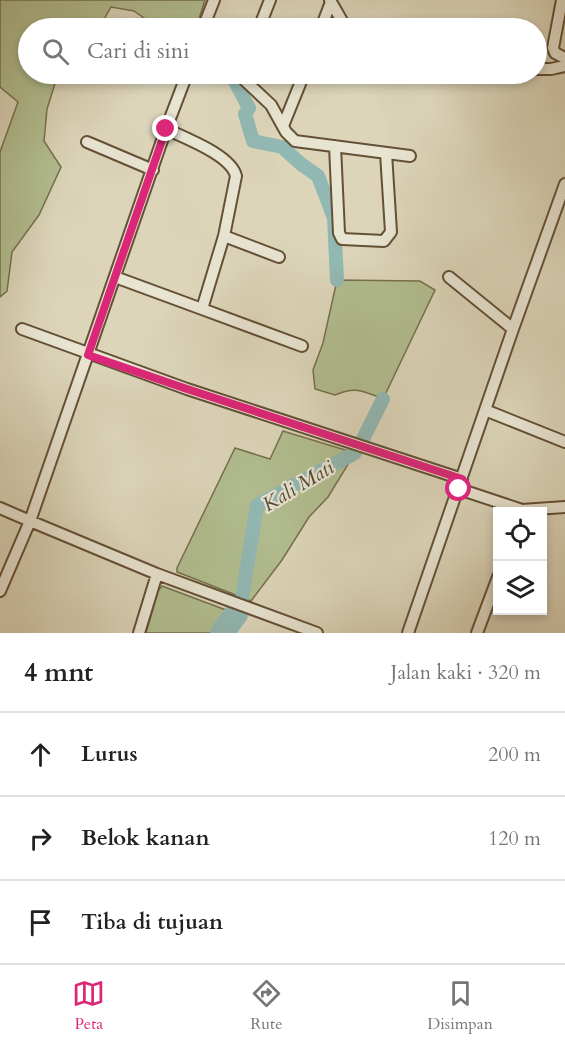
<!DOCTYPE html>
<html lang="id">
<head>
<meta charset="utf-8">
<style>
  body { margin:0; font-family:Cardo,serif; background:#f6f6f6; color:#222 }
  .controls { position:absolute; right:18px; bottom:18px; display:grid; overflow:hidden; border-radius:0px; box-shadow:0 3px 9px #0003 }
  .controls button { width:54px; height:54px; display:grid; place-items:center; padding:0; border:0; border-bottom:2px solid #e0e0e0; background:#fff; color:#222; font:30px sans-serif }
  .stop { position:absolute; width:18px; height:18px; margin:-14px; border:4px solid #db2777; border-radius:50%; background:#fff }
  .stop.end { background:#db2777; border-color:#fff; box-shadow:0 2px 6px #0008 }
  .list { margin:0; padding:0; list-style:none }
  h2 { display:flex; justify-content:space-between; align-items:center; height:78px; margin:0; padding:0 24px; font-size:26px }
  h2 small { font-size:20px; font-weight:400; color:#767676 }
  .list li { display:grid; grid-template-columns:39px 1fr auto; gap:18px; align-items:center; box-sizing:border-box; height:84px; padding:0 24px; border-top:2px solid #e0e0e0 }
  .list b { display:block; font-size:22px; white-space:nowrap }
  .list em { font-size:20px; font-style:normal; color:#767676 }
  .icon { flex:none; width:33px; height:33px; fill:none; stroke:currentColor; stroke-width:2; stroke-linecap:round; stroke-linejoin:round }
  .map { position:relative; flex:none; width:565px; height:633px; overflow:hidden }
  .search { position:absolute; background:#fff; box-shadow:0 3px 9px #0003; left:18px; right:18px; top:18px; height:66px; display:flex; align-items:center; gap:15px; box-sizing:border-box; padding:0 21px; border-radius:33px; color:#767676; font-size:22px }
  .sheet { height:330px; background:#fff }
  nav { display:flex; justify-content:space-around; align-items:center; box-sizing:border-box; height:84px; border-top:2px solid #e0e0e0; background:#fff; font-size:16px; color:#767676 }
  nav a { display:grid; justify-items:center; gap:3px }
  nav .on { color:#db2777 }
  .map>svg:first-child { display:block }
  .green { fill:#b1bd8f; stroke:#76704c; stroke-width:1.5 }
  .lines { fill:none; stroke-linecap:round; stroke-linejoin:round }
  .canal { stroke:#92b8b3; stroke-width:14 }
  .river { stroke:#92b8b3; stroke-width:24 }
  .street-casing { stroke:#645035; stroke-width:14 }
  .street { stroke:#e8e4d2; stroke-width:10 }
  .route { stroke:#db2777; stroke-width:8 }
  .labels { text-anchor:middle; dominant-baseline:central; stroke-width:4.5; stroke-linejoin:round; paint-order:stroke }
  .water-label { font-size:20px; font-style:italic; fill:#524934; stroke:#e8e4d2 }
</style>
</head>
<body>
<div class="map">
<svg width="565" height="633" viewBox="0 0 565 633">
  <rect width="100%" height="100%" fill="#dcd5ba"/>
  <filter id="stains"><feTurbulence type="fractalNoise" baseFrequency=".00333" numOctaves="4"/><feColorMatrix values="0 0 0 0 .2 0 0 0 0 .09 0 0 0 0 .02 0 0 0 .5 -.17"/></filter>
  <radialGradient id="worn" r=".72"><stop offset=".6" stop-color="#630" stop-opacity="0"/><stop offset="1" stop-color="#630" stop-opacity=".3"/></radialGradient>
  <path class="green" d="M 0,0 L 205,0 L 196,28 L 158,28 L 134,11 L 111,7 L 99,28 L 28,28 L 28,74 L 58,74 L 47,109 L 44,141 L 61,167 L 39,215 L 12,252 L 7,291 L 0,297 L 0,152 L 18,102 L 0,87 Z
    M 337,280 L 420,281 L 435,290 L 383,399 C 364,391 355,386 335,395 L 315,389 L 313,370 L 323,343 Z
    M 283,431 L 355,453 L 328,497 L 309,517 L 282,560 L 251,601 L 177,572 L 177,568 L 235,448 L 270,459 Z
    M 162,586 L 242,616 L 235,633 L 146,633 L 158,591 Z"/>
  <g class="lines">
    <path class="canal" d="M 228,74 L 233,78 L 249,108 L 245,114 L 253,141 L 282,147 L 301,164 L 318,176 L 334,218 L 337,280
      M 361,443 L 383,399
      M 242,598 L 257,505 L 355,453"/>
    <path class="river" d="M 222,633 L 236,614"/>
    <defs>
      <path id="street" d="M 330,0 L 346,28
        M 562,0 L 553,48 L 555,53 L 565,58
        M 203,28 L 214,0
        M 259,28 L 270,0
        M 321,28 L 331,2
        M 536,69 L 551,69 L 565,66
        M 238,74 L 271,105 L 286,132 L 295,141 L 410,156
        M 283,126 L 304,74
        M 166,129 C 185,138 231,155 236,176 L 224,236 L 279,257
        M 87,142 L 153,170
        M 335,146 L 339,233 L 342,239 L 384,241 L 391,232 L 386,153
        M 224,236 L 202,309 L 302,346
        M 115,277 L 202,309
        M 449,277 L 513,329
        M 22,329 L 187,389 L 462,479
        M 485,410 L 565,442
        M 459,489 L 522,510
        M 0,508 L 30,521 L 166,129 L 187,74
        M 521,512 L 522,510 L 565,507
        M 0,591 L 30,521 L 157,574 L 317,633
        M 139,633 L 157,574
        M 408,633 L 513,329 L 565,184
        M 477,633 L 498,577"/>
    </defs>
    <use href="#street" class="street-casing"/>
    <use href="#street" class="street"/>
  </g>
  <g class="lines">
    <path class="route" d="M 166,129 L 88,355 L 187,389 L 462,479 L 459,489"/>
  </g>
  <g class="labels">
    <g class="water-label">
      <text transform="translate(298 486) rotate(-31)">Kali Mati</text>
    </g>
  </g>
  <rect width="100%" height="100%" filter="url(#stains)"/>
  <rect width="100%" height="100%" fill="url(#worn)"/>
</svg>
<div class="controls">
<button><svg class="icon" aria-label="locate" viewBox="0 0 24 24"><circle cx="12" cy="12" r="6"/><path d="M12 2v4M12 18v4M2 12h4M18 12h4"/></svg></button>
<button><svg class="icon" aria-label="layers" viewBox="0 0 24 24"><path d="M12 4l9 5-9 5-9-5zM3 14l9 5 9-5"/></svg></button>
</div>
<div class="stop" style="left:459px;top:489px"></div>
<div class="stop end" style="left:166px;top:129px"></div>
<div class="search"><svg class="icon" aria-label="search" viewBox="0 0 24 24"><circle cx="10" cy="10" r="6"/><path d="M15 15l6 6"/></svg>Cari di sini</div>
</div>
<section class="sheet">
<h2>4 mnt<small>Jalan kaki · 320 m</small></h2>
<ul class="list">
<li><svg class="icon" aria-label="ahead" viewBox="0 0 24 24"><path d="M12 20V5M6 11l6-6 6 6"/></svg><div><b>Lurus</b></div><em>200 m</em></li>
<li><svg class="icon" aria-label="right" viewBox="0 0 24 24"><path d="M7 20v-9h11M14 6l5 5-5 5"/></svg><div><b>Belok kanan</b></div><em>120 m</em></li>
<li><svg class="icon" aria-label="arrive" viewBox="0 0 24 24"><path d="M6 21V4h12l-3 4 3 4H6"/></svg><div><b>Tiba di tujuan</b></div></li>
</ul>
</section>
<nav>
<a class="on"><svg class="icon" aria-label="map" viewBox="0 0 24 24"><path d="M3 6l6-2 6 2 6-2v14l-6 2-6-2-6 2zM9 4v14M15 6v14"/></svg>Peta</a>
<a><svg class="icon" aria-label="directions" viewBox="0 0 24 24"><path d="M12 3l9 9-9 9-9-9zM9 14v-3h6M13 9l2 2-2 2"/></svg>Rute</a>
<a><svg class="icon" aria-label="saved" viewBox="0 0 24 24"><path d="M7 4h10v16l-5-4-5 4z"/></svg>Disimpan</a>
</nav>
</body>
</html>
